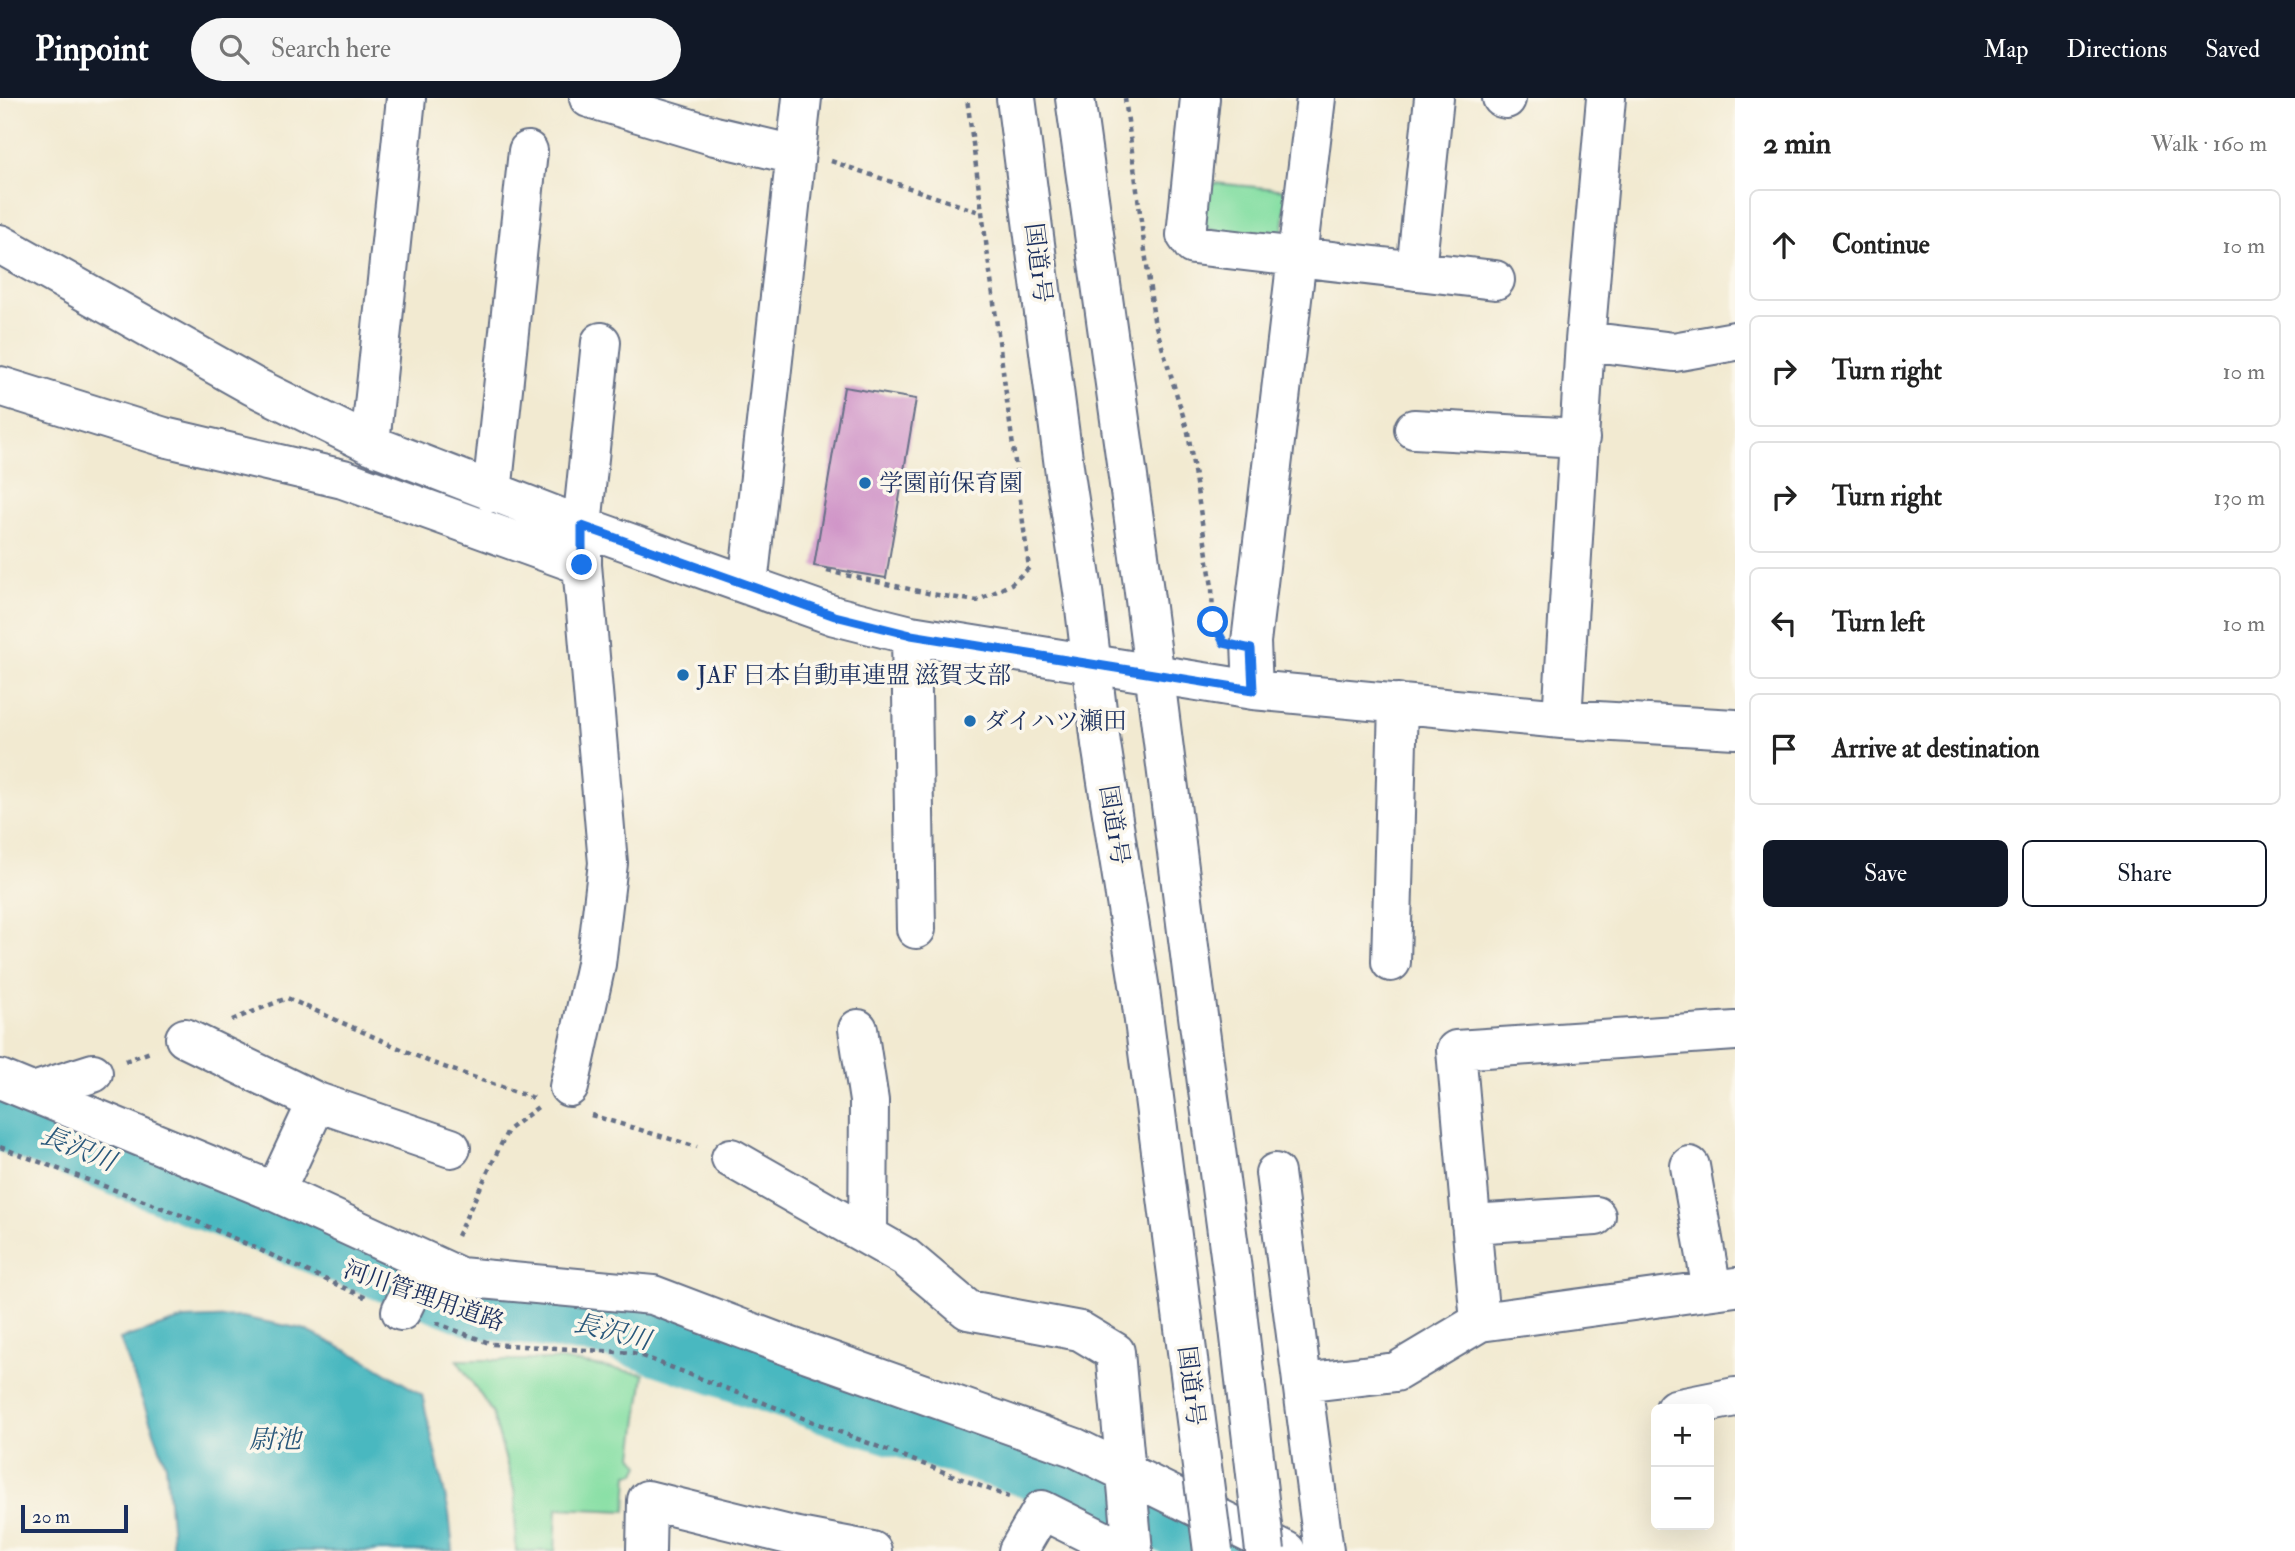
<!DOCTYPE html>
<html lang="en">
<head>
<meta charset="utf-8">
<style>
  body { margin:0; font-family:"IM FELL Double Pica","Noto Serif JP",serif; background:#f6f6f6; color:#222 }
  .controls { position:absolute; right:21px; bottom:21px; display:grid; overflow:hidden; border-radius:10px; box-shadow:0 7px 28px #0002 }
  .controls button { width:63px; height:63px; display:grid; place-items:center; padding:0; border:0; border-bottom:2px solid #e0e0e0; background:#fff; color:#222; font:35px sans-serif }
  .scale { position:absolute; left:21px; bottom:18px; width:107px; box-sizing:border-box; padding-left:7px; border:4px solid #1b2f5e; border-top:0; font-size:19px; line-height:24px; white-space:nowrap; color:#1b2f5e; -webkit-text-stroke:5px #fbf7ec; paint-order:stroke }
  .stop { position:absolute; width:21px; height:21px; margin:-16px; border:5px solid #1a73e8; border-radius:50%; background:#fff }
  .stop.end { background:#1a73e8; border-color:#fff; box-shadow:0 2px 7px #0008 }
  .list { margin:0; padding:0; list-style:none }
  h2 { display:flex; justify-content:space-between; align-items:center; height:91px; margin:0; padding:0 28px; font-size:30px }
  h2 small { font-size:23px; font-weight:400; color:#767676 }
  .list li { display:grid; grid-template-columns:46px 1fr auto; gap:21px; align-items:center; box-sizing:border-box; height:112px; margin:0 14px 14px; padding:0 14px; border:2px solid #e0e0e0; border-radius:10px }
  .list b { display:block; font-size:26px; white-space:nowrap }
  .list em { font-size:23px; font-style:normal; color:#767676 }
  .actions { display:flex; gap:14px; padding:21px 28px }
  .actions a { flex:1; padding:16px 0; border:2px solid #111827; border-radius:10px; text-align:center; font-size:24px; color:#111827 }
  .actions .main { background:#111827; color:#fff }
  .icon { flex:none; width:38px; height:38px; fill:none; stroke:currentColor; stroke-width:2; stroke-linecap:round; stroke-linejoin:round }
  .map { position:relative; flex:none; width:1735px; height:1453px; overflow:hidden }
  header { display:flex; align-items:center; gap:42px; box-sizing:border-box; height:98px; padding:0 35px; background:#111827; color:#fff }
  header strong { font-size:33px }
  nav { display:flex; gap:38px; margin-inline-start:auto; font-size:24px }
  .search { width:490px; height:63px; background:#f6f6f6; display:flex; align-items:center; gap:18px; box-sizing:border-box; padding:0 24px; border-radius:38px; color:#767676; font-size:26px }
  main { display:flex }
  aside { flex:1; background:#fff }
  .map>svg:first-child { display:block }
  .green { fill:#87dfa4; stroke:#518781; stroke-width:2 }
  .water { fill:#49b8c0; stroke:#32748f; stroke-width:2 }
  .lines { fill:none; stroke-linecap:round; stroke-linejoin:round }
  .river { stroke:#49b8c0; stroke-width:63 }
  .building { fill:#d095c8 }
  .minor-casing { stroke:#667086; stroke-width:42 }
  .highway-casing { stroke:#667086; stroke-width:42 }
  .path { stroke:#667086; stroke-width:4.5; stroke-dasharray:5 5; stroke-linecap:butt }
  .minor { stroke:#fff; stroke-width:38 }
  .highway { stroke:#fff; stroke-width:38 }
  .highway-bridge-casing { stroke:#667086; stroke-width:42; stroke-linecap:butt }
  .highway-bridge { stroke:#fff; stroke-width:38 }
  .route { stroke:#1a73e8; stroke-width:9 }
  .poi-dot { fill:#1f6fb2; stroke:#fbf7ec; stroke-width:2.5 }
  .labels { text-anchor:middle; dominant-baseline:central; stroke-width:7; stroke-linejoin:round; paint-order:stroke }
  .street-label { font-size:24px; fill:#1b2f5e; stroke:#fbf7ec }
  .poi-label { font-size:24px; fill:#1b2f5e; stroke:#fbf7ec; text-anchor:start }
  .water-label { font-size:26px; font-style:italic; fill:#29587b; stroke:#fbf7ec }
</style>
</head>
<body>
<header>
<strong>Pinpoint</strong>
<div class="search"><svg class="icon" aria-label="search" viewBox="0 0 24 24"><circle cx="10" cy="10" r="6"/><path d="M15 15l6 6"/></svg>Search here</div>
<nav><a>Map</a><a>Directions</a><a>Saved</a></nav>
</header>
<main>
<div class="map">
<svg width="1735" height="1453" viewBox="0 0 1735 1453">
  <rect width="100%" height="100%" fill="#fbf7ec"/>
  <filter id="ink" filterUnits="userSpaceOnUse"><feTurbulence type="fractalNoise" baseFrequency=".0143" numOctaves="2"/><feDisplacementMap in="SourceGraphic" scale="14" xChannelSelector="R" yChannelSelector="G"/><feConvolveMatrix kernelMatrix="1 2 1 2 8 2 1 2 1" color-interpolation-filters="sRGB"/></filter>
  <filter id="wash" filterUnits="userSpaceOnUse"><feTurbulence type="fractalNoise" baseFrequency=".00686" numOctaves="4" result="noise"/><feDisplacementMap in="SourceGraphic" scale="28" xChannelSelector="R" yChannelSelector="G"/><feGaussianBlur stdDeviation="1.57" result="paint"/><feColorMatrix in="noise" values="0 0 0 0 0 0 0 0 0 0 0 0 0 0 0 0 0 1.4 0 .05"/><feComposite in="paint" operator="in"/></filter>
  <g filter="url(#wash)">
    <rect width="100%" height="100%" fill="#f2ead1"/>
    <path class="green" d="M 1203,84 L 1287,92 L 1283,133 L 1271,145 L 1199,129 Z
      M 457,1262 L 561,1262 L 644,1276 L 633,1358 L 640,1367 L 636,1375 L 628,1376 L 626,1413 L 557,1410 L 555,1453 L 516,1453 L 515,1395 L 492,1314 Z"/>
    <path class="water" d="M 241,1219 L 303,1231 L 366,1262 L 422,1297 L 449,1415 L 453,1453 L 173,1453 L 166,1367 L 120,1241 L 184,1221 Z"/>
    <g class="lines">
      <path class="river" d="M 0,1020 L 479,1209 L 604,1227 L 866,1317 L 1121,1398 L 1222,1453"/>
    </g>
    <g id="blocks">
      <path class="building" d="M 844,289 L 916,301 L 886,480 L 814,468 Z"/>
    </g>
  </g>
  <g filter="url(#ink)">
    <use href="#blocks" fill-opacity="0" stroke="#667086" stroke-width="2"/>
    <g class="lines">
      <defs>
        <path id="minor" d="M 589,0 L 715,38 L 795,57
          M 1200,0 L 1186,137 L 1193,147 L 1495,182
          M 1502,0 L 1506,1
          M 0,146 L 253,288 L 370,346 L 582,428 L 835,518 L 911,537 L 1253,592 L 1562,621 L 1735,631
          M 1416,173 L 1434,0
          M 1585,243 L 1674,254 L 1735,243
          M 0,288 L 164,339 L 343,381 L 582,467
          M 1414,331 L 1580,340
          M 370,346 L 406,0
          M 492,395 L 528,53
          M 748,487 L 802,0
          M 911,537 L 916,831
          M 1253,592 L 1251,544 L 1316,0
          M 1562,621 L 1585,243 L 1606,0
          M 1391,864 L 1398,605
          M 858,931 L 869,1003 L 868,1138
          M 185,940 L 317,1004
          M 0,981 L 275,1094 L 460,1179 L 653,1197 L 777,1244 L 1076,1350 L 1286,1453
          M 569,989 L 596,866 L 608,765 L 582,467 L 582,428 L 601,244
          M 33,994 L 93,975
          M 731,1060 L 905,1159 L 968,1212 L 1080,1233 L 1115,1254 L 1133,1453
          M 1690,1068 L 1712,1192
          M 1275,1075 L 1324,1453
          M 275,1094 L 317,1004 L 451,1050
          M 1471,1126 L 1596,1118
          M 401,1213 L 425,1164
          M 1480,1224 L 1456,952 L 1735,933
          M 1302,1285 L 1396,1274 L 1480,1224 L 1735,1189
          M 1675,1311 L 1735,1299
          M 646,1453 L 647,1402 L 793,1438 L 872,1453
          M 1018,1453 L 1042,1412 L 1124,1453"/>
        <path id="highway" d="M 1016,0 L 1065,376 L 1083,493 L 1101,646 L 1140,892
          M 1075,0 L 1143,486 L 1194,888"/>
      </defs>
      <use href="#minor" class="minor-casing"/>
      <use href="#highway" class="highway-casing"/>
      <path class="path" d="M 1125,0 L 1154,222 L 1188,334 L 1212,489 L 1213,523
        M 831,63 L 982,115
        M 827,473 L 932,496 L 977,503 L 1011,486 L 1029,470 L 967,0
        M 232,922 L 287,900 L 430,964 L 536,1001
        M 125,963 L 153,953
        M 591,1017 L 697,1049
        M 0,1049 L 189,1120 L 369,1201
        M 457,1138 L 508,1032 L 538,1009
        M 436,1225 L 492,1246 L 634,1255 L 1009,1399"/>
      <use href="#minor" class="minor"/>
      <use href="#highway" class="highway"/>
      <defs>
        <path id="highway-bridge" d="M 1194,888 L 1233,1179 L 1265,1453
          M 1140,892 L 1213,1453"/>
      </defs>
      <use href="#highway-bridge" class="highway-bridge-casing"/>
      <use href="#highway-bridge" class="highway-bridge"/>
    </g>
  </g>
  <g class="lines" filter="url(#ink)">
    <path class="route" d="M 582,467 L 582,428 L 835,518 L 911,537 L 1253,592 L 1251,551 L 1224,545 L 1213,524"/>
  </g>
  <g class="poi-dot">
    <circle cx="865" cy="385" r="7"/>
    <circle cx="683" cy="577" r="7"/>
    <circle cx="970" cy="623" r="7"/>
  </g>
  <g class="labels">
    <g class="street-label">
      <text transform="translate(1038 165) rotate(83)">国道1号</text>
      <text transform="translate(1114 727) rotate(81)">国道1号</text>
      <text transform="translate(424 1198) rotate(19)">河川管理用道路</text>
      <text transform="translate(1191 1288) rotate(83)">国道1号</text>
    </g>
    <g class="poi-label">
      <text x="879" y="385">学園前保育園</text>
      <text x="697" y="577">JAF 日本自動車連盟 滋賀支部</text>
      <text x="984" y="623">ダイハツ瀬田</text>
    </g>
    <g class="water-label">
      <text transform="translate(78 1051) rotate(22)">長沢川</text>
      <text transform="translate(612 1234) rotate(14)">長沢川</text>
      <text x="275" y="1342">尉池</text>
    </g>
  </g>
</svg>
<div class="controls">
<button>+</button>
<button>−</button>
</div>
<div class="scale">20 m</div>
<div class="stop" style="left:1213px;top:524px"></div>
<div class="stop end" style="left:582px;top:467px"></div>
</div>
<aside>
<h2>2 min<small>Walk · 160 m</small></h2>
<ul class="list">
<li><svg class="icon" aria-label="ahead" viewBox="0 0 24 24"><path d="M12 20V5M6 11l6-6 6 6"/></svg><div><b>Continue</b></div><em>10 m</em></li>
<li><svg class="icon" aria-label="right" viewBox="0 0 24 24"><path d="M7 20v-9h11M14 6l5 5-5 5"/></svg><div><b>Turn right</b></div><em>10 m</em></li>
<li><svg class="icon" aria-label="right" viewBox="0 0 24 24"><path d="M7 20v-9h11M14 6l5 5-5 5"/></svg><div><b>Turn right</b></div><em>130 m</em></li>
<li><svg class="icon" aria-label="left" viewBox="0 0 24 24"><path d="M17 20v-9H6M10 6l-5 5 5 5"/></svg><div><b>Turn left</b></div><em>10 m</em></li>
<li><svg class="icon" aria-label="arrive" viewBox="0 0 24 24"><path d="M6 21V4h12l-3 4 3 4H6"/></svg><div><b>Arrive at destination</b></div></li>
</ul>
<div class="actions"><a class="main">Save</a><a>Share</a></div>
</aside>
</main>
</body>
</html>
